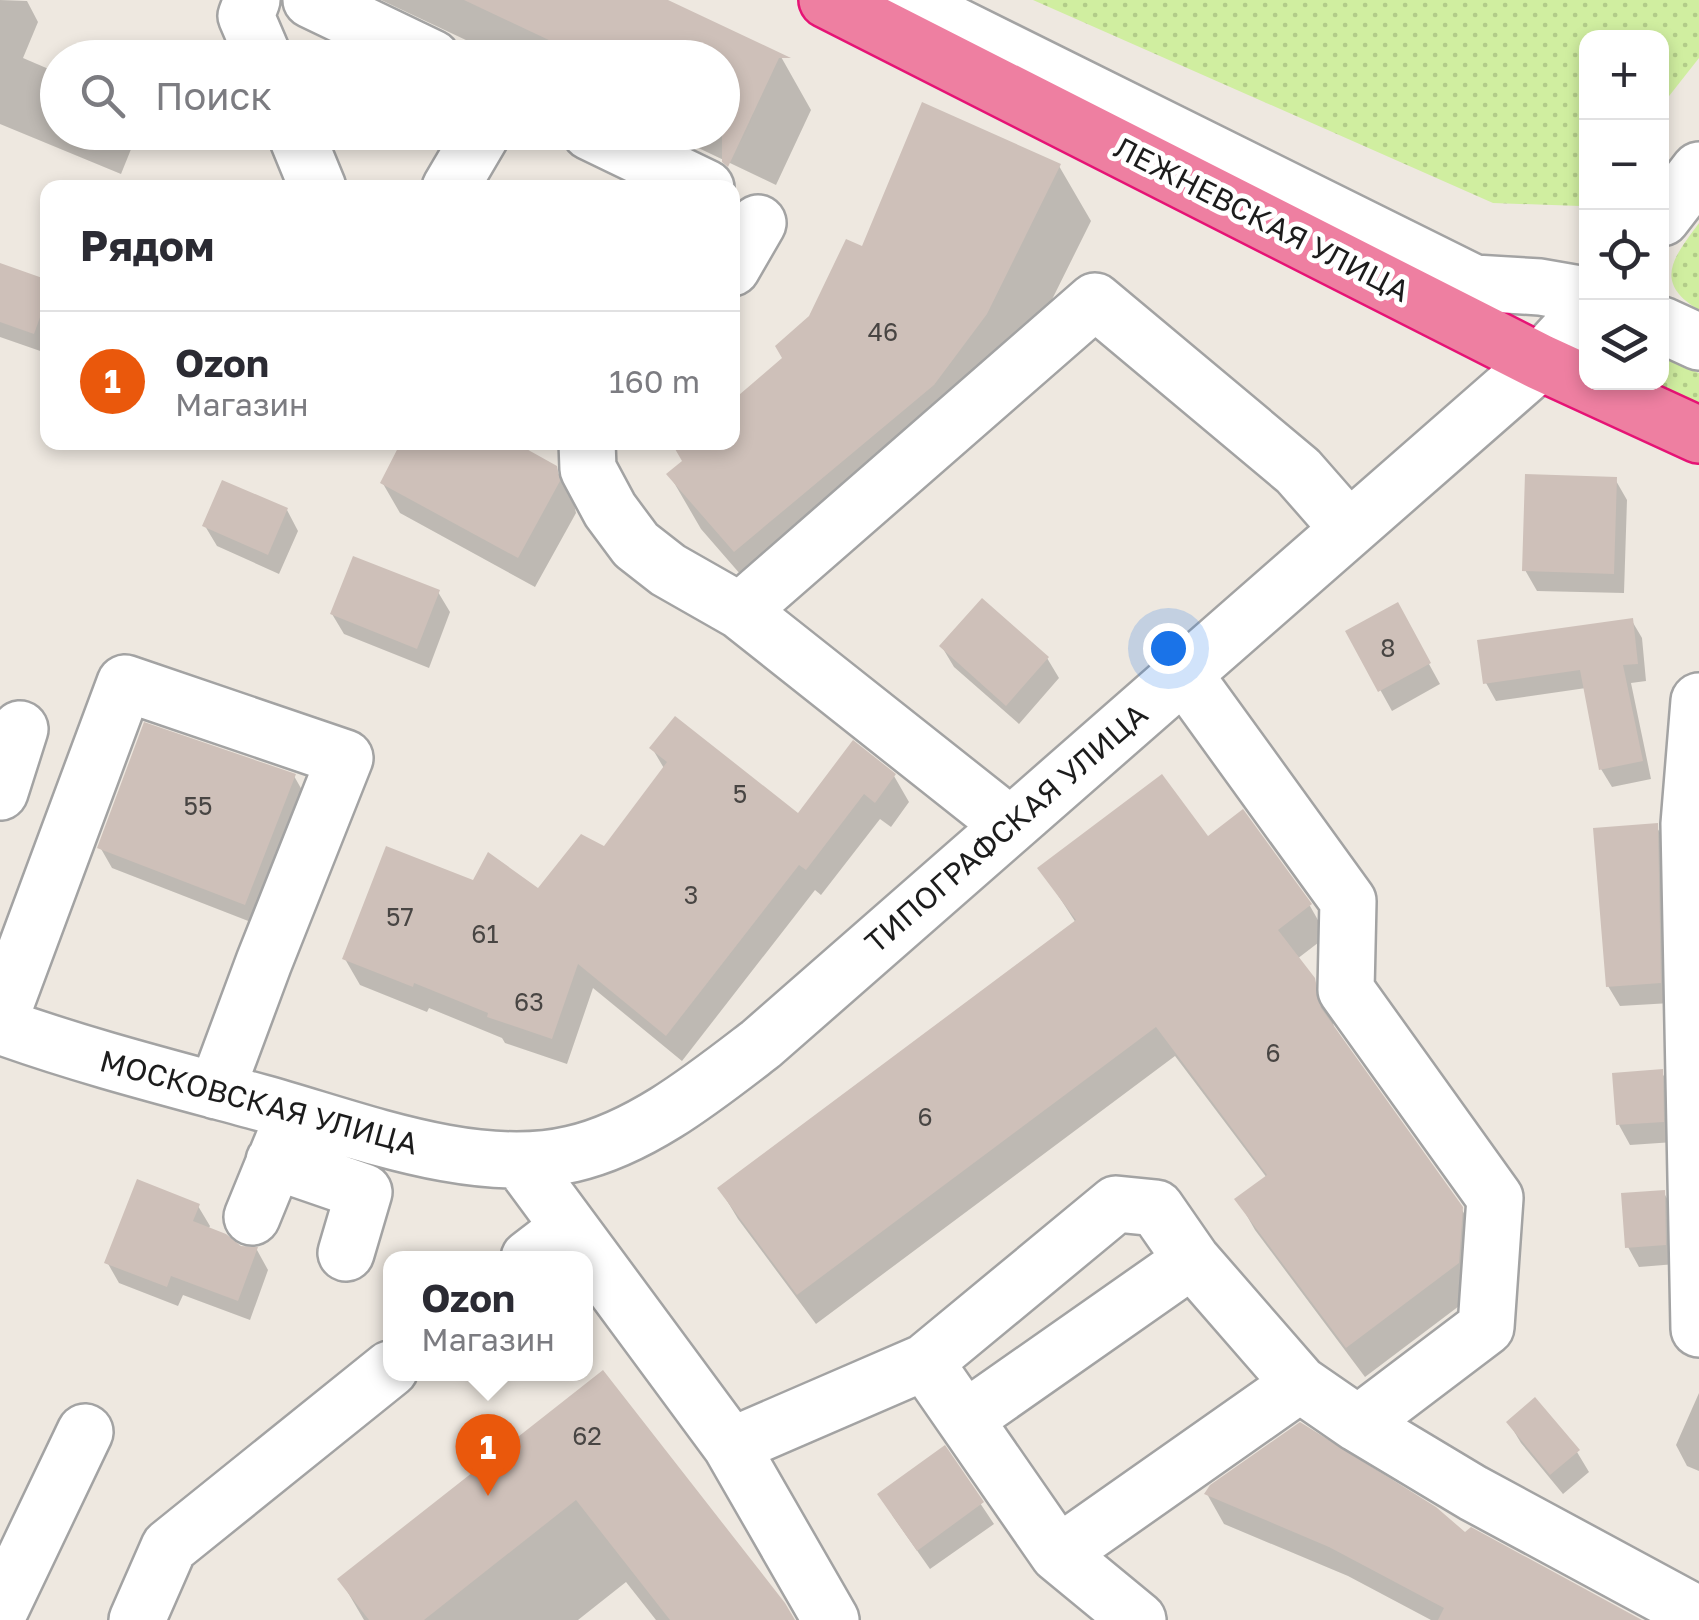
<!DOCTYPE html>
<html lang="ru">
<head>
<meta charset="utf-8">
<style>
  body { margin:0; font-family:"Golos Text",sans-serif; background:#f2f2f3; color:#2b2b33 }
  .controls { position:absolute; right:30px; top:30px; display:grid; overflow:hidden; border-radius:20px; box-shadow:0 5px 15px #0003 }
  .controls button { width:90px; height:90px; display:grid; place-items:center; padding:0; border:0; border-bottom:2px solid #e1e1e2; background:#fff; color:#2b2b33; font:50px sans-serif }
  .you { position:absolute; left:1168px; top:648px; width:35px; height:35px; margin:-25px; border:8px solid #fff; border-radius:50%; background:#1a73e8; box-shadow:0 0 0 15px #1a73e833 }
  .badge { display:grid; place-items:center; width:65px; height:65px; border-radius:50%; background:#ea580c; color:#fff; font-size:32px; font-weight:700 }
  .pin { position:absolute; translate:-50% -82px; filter:drop-shadow(0 2px 5px #0008) }
  .pin::after { content:''; position:absolute; top:52px; width:35px; height:30px; background:inherit; clip-path:polygon(0 0,100% 0,50% 100%) }
  .popup { position:absolute; left:383px; top:1251px; width:210px; height:130px; box-sizing:border-box; display:grid; place-content:center; border-radius:20px; background:#fff; filter:drop-shadow(0 2px 8px #0005); font-size:32px; white-space:nowrap; color:#7c7c81 }
  .popup b { font-size:38px; color:#2b2b33 }
  .popup::after { content:''; position:absolute; left:50%; top:100%; margin-left:-20px; border:20px solid transparent; border-top-color:#fff }
  .list { margin:0; padding:0; list-style:none }
  h2 { display:flex; justify-content:space-between; align-items:center; height:130px; margin:0; padding:0 40px; font-size:42px }
  h2 small { font-size:32px; font-weight:400; color:#7c7c81 }
  .list li { display:grid; grid-template-columns:65px 1fr auto; gap:30px; align-items:center; box-sizing:border-box; height:140px; padding:0 40px; border-top:2px solid #e1e1e2 }
  .list b { display:block; font-size:38px; white-space:nowrap }
  .list p { margin:0; font-size:32px; white-space:nowrap; color:#7c7c81 }
  .list em { font-size:32px; font-style:normal; color:#7c7c81 }
  .icon { flex:none; width:55px; height:55px; fill:none; stroke:currentColor; stroke-width:2; stroke-linecap:round; stroke-linejoin:round }
  .map { position:relative; flex:none; width:1699px; height:1620px; overflow:hidden }
  .search { position:absolute; background:#fff; box-shadow:0 5px 15px #0003; left:40px; top:40px; width:700px; height:110px; display:flex; align-items:center; gap:25px; box-sizing:border-box; padding:0 35px; border-radius:55px; color:#7c7c81; font-size:38px }
  .panel { position:absolute; background:#fff; box-shadow:0 5px 15px #0003; left:40px; top:180px; width:700px; height:270px; border-radius:20px }
  .map>svg:first-child { display:block }
  .grass { fill:url(#grass-dots) }
  .shadow { fill:#0003 }
  .building { fill:#cec0b9 }
  .lines { fill:none; stroke-linecap:round; stroke-linejoin:round }
  .minor-casing { stroke:#a3a3a3; stroke-width:60 }
  .highway-casing { stroke:#e61375; stroke-width:60 }
  .minor { stroke:#fff; stroke-width:55 }
  .highway { stroke:#ee7fa1; stroke-width:55 }
  .labels { text-anchor:middle; dominant-baseline:central; stroke-width:10; stroke-linejoin:round; paint-order:stroke }
  .number-label { font-size:25px; fill:#484543 }
  .street-label { font-size:30px; fill:#1c1c1c; stroke:#fff }
</style>
</head>
<body>
<div class="map">
<svg width="1699" height="1620" viewBox="0 0 1699 1620">
  <defs>
    <pattern id="grass-dots" width="8" height="8" patternUnits="userSpaceOnUse" patternTransform="scale(2.5)"><rect width="8" height="8" fill="#d0eea0"/><path d="M2 2h.1M6 6h.1" fill="none" stroke="#b2cc89" stroke-width="1.8" stroke-linecap="round"/></pattern>
  </defs>
  <rect width="100%" height="100%" fill="#eee8e0"/>
  <path class="grass" d="M 1033,0 L 1699,0 L 1699,58 L 1662,105 L 1662,38 L 1586,38 L 1586,198 L 1580,206 L 1493,203 Z
    M 1699,223 L 1699,310 C 1652,282 1674,257 1699,223 Z
    M 1662,357 L 1699,373 L 1699,408 L 1647,383 L 1662,382 Z"/>
  <path class="shadow" d="M 0,0 L 27,1 L 38,22 L 23,58 L 58,73 L 58,132 L 138,132 L 121,174 L 0,124 Z
    M 381,0 L 662,0 L 780,55 L 811,110 L 776,185 L 665,132 L 722,132 L 722,58 L 504,58 Z
    M 1059,166 L 1091,221 L 1017,370 L 767,605 L 701,529 L 669,474 L 732,442 L 811,317 L 863,250 Z
    M 0,266 L 48,282 L 46,353 L 0,337 Z
    M 555,468 L 573,499 L 576,513 L 535,587 L 400,513 L 382,482 Z
    M 1615,479 L 1627,500 L 1624,593 L 1537,591 L 1525,570 Z
    M 287,510 L 298,531 L 279,574 L 217,546 L 205,526 Z
    M 438,592 L 450,612 L 429,668 L 344,634 L 332,614 Z
    M 1397,606 L 1440,684 L 1392,711 L 1348,632 Z
    M 1632,621 L 1642,638 L 1646,681 L 1631,683 L 1651,779 L 1612,787 L 1601,769 L 1586,688 L 1496,701 L 1486,683 Z
    M 942,647 L 1047,658 L 1059,678 L 1019,724 L 954,667 Z
    M 652,748 L 798,816 L 894,776 L 909,802 L 891,827 L 880,819 L 821,895 L 815,890 L 682,1061 L 593,988 L 567,1064 L 505,1043 L 502,1038 L 429,1008 L 427,1012 L 360,985 L 345,959 L 474,883 L 538,892 L 604,849 L 665,770 Z
    M 294,776 L 306,797 L 256,924 L 112,868 L 100,847 Z
    M 1656,826 L 1668,846 L 1671,1003 L 1620,1006 L 1608,986 Z
    M 1207,839 L 1310,906 L 1327,936 L 1297,959 L 1331,1012 L 1335,1033 L 1461,1208 L 1479,1240 L 1475,1294 L 1365,1377 L 1255,1230 L 1238,1200 L 1267,1178 L 1175,1056 L 816,1324 L 738,1219 L 720,1189 L 1076,923 L 1041,869 Z
    M 1661,1071 L 1673,1092 L 1674,1142 L 1630,1145 L 1619,1125 Z
    M 1664,1193 L 1675,1213 L 1676,1264 L 1639,1267 L 1628,1247 Z
    M 198,1206 L 210,1226 L 208,1230 L 240,1249 L 257,1250 L 268,1270 L 250,1320 L 183,1295 L 178,1306 L 119,1283 L 107,1262 Z
    M 603,1374 L 792,1620 L 656,1620 L 626,1582 L 578,1620 L 364,1620 L 340,1579 Z
    M 1699,1393 L 1699,1471 L 1687,1466 L 1676,1445 Z
    M 1509,1423 L 1577,1452 L 1589,1472 L 1563,1494 L 1521,1443 Z
    M 944,1449 L 994,1524 L 930,1569 L 892,1515 Z
    M 1207,1494 L 1465,1536 L 1637,1620 L 1431,1620 L 1348,1576 L 1224,1524 Z"/>
  <path class="building" d="M 464,0 L 668,0 L 791,58 L 779,58 L 728,167 L 722,162 L 722,58 L 587,58 Z
    M 922,102 L 1061,164 L 987,314 L 934,385 L 734,552 L 666,474 L 682,461 L 671,442 L 732,442 L 732,401 L 782,358 L 775,346 L 809,316 L 846,239 L 862,246 Z
    M 0,263 L 48,280 L 48,295 L 34,334 L 0,322 Z
    M 401,442 L 514,442 L 557,466 L 560,481 L 518,558 L 380,483 Z
    M 1525,474 L 1617,477 L 1614,574 L 1522,571 Z
    M 222,480 L 288,508 L 268,555 L 202,526 Z
    M 353,556 L 440,590 L 417,649 L 330,614 Z
    M 982,598 L 1049,657 L 1006,706 L 939,646 Z
    M 1398,602 L 1431,663 L 1378,692 L 1345,631 Z
    M 1633,618 L 1638,664 L 1623,665 L 1643,761 L 1599,770 L 1580,670 L 1483,684 L 1477,640 Z
    M 675,716 L 798,813 L 853,740 L 896,774 L 875,803 L 864,794 L 806,870 L 799,865 L 666,1036 L 578,964 L 552,1039 L 487,1017 L 488,1013 L 414,983 L 413,987 L 342,959 L 386,846 L 473,880 L 488,852 L 538,888 L 581,834 L 604,846 L 667,762 L 649,748 Z
    M 144,722 L 296,774 L 245,905 L 97,848 Z
    M 1162,774 L 1208,836 L 1243,809 L 1312,904 L 1278,930 L 1315,978 L 1321,1008 L 1463,1207 L 1459,1263 L 1346,1348 L 1234,1199 L 1267,1175 L 1156,1027 L 797,1295 L 717,1188 L 1076,920 L 1037,868 Z
    M 1658,823 L 1661,983 L 1606,987 L 1593,828 Z
    M 1663,1069 L 1664,1122 L 1616,1125 L 1612,1073 Z
    M 137,1179 L 200,1204 L 193,1221 L 226,1234 L 241,1246 L 258,1247 L 238,1301 L 171,1276 L 167,1287 L 104,1263 Z
    M 1665,1190 L 1666,1245 L 1625,1248 L 1621,1193 Z
    M 603,1370 L 785,1603 L 795,1620 L 670,1620 L 576,1500 L 424,1620 L 369,1620 L 337,1579 Z
    M 1535,1397 L 1580,1450 L 1550,1475 L 1506,1422 Z
    M 1300,1422 L 1436,1507 L 1465,1532 L 1471,1527 L 1642,1620 L 1438,1620 L 1444,1608 L 1329,1547 L 1204,1494 L 1210,1485 Z
    M 945,1445 L 984,1502 L 917,1551 L 877,1494 Z"/>
  <g class="lines">
    <defs>
      <path id="minor" d="M 252,0 L 246,16 L 264,58
        M 311,0 L 432,58
        M 904,0 L 1474,283 L 1540,287 L 1586,295
        M 295,132 L 318,188
        M 590,132 L 706,188
        M 450,188 L 483,132
        M 1662,218 L 1699,170
        M 732,268 L 758,223
        M 1662,325 L 1699,342
        M 587,442 L 588,469 L 610,510 L 636,545 L 668,570 L 740,611 L 1010,825
        M 740,611 L 1095,301 L 1298,471 L 1348,528
        M 1183,673 L 1348,901 L 1346,990 L 1495,1198 L 1486,1327 L 1358,1424
        M 0,792 L 20,729
        M 0,1019 L 125,683 L 345,758 L 264,962 L 216,1091
        M 0,1026 C 86,1057 174,1079 262,1103 C 356,1129 475,1177 572,1154 C 642,1138 705,1087 761,1044 L 1540,362 L 1586,312
        M 274,1161 L 364,1192 L 346,1253
        M 522,1163 L 731,1446 L 831,1620
        M 252,1217 L 288,1129
        M 529,1258 L 568,1228
        M 1699,1329 L 1689,824 L 1699,701
        M 925,1362 L 1116,1204 L 1156,1208 L 1192,1260 L 1300,1384 L 1358,1424 L 1473,1493 L 1699,1615
        M 965,1419 L 1192,1260
        M 731,1446 L 925,1362 L 1058,1554 L 1138,1620
        M 1058,1554 L 1300,1384
        M 0,1610 L 85,1432
        M 137,1620 L 169,1547 L 390,1369"/>
      <path id="highway" d="M 827,0 L 1540,362 L 1699,435"/>
    </defs>
    <use href="#minor" class="minor-casing"/>
    <use href="#highway" class="highway-casing"/>
    <use href="#minor" class="minor"/>
    <use href="#highway" class="highway"/>
  </g>
  <g class="labels">
    <g class="number-label">
      <text x="883" y="331">46</text>
      <text x="1388" y="647">8</text>
      <text x="740" y="793">5</text>
      <text x="198" y="805">55</text>
      <text x="691" y="894">3</text>
      <text x="400" y="916">57</text>
      <text x="485" y="933">61</text>
      <text x="529" y="1001">63</text>
      <text x="1273" y="1052">6</text>
      <text x="925" y="1116">6</text>
      <text x="587" y="1435">62</text>
    </g>
    <g class="street-label">
      <text transform="translate(1262 219) rotate(27)">ЛЕЖНЕВСКАЯ УЛИЦА</text>
      <text transform="translate(1006 828) rotate(-41)">ТИПОГРАФСКАЯ УЛИЦА</text>
      <text transform="translate(259 1102) rotate(15)">МОСКОВСКАЯ УЛИЦА</text>
    </g>
  </g>
</svg>
<div class="controls">
<button>+</button>
<button>−</button>
<button><svg class="icon" aria-label="locate" viewBox="0 0 24 24"><circle cx="12" cy="12" r="6"/><path d="M12 2v4M12 18v4M2 12h4M18 12h4"/></svg></button>
<button><svg class="icon" aria-label="layers" viewBox="0 0 24 24"><path d="M12 4l9 5-9 5-9-5zM3 14l9 5 9-5"/></svg></button>
</div>
<div class="you"></div>
<div class="pin badge" style="left:488px;top:1496px">1</div>
<div class="popup"><b>Ozon</b>Магазин</div>
<div class="search"><svg class="icon" aria-label="search" viewBox="0 0 24 24"><circle cx="10" cy="10" r="6"/><path d="M15 15l6 6"/></svg>Поиск</div>
<section class="panel">
<h2>Рядом<small></small></h2>
<ul class="list">
<li><span class="badge">1</span><div><b>Ozon</b><p>Магазин</p></div><em>160 m</em></li>
</ul>
</section>
</div>
</body>
</html>
